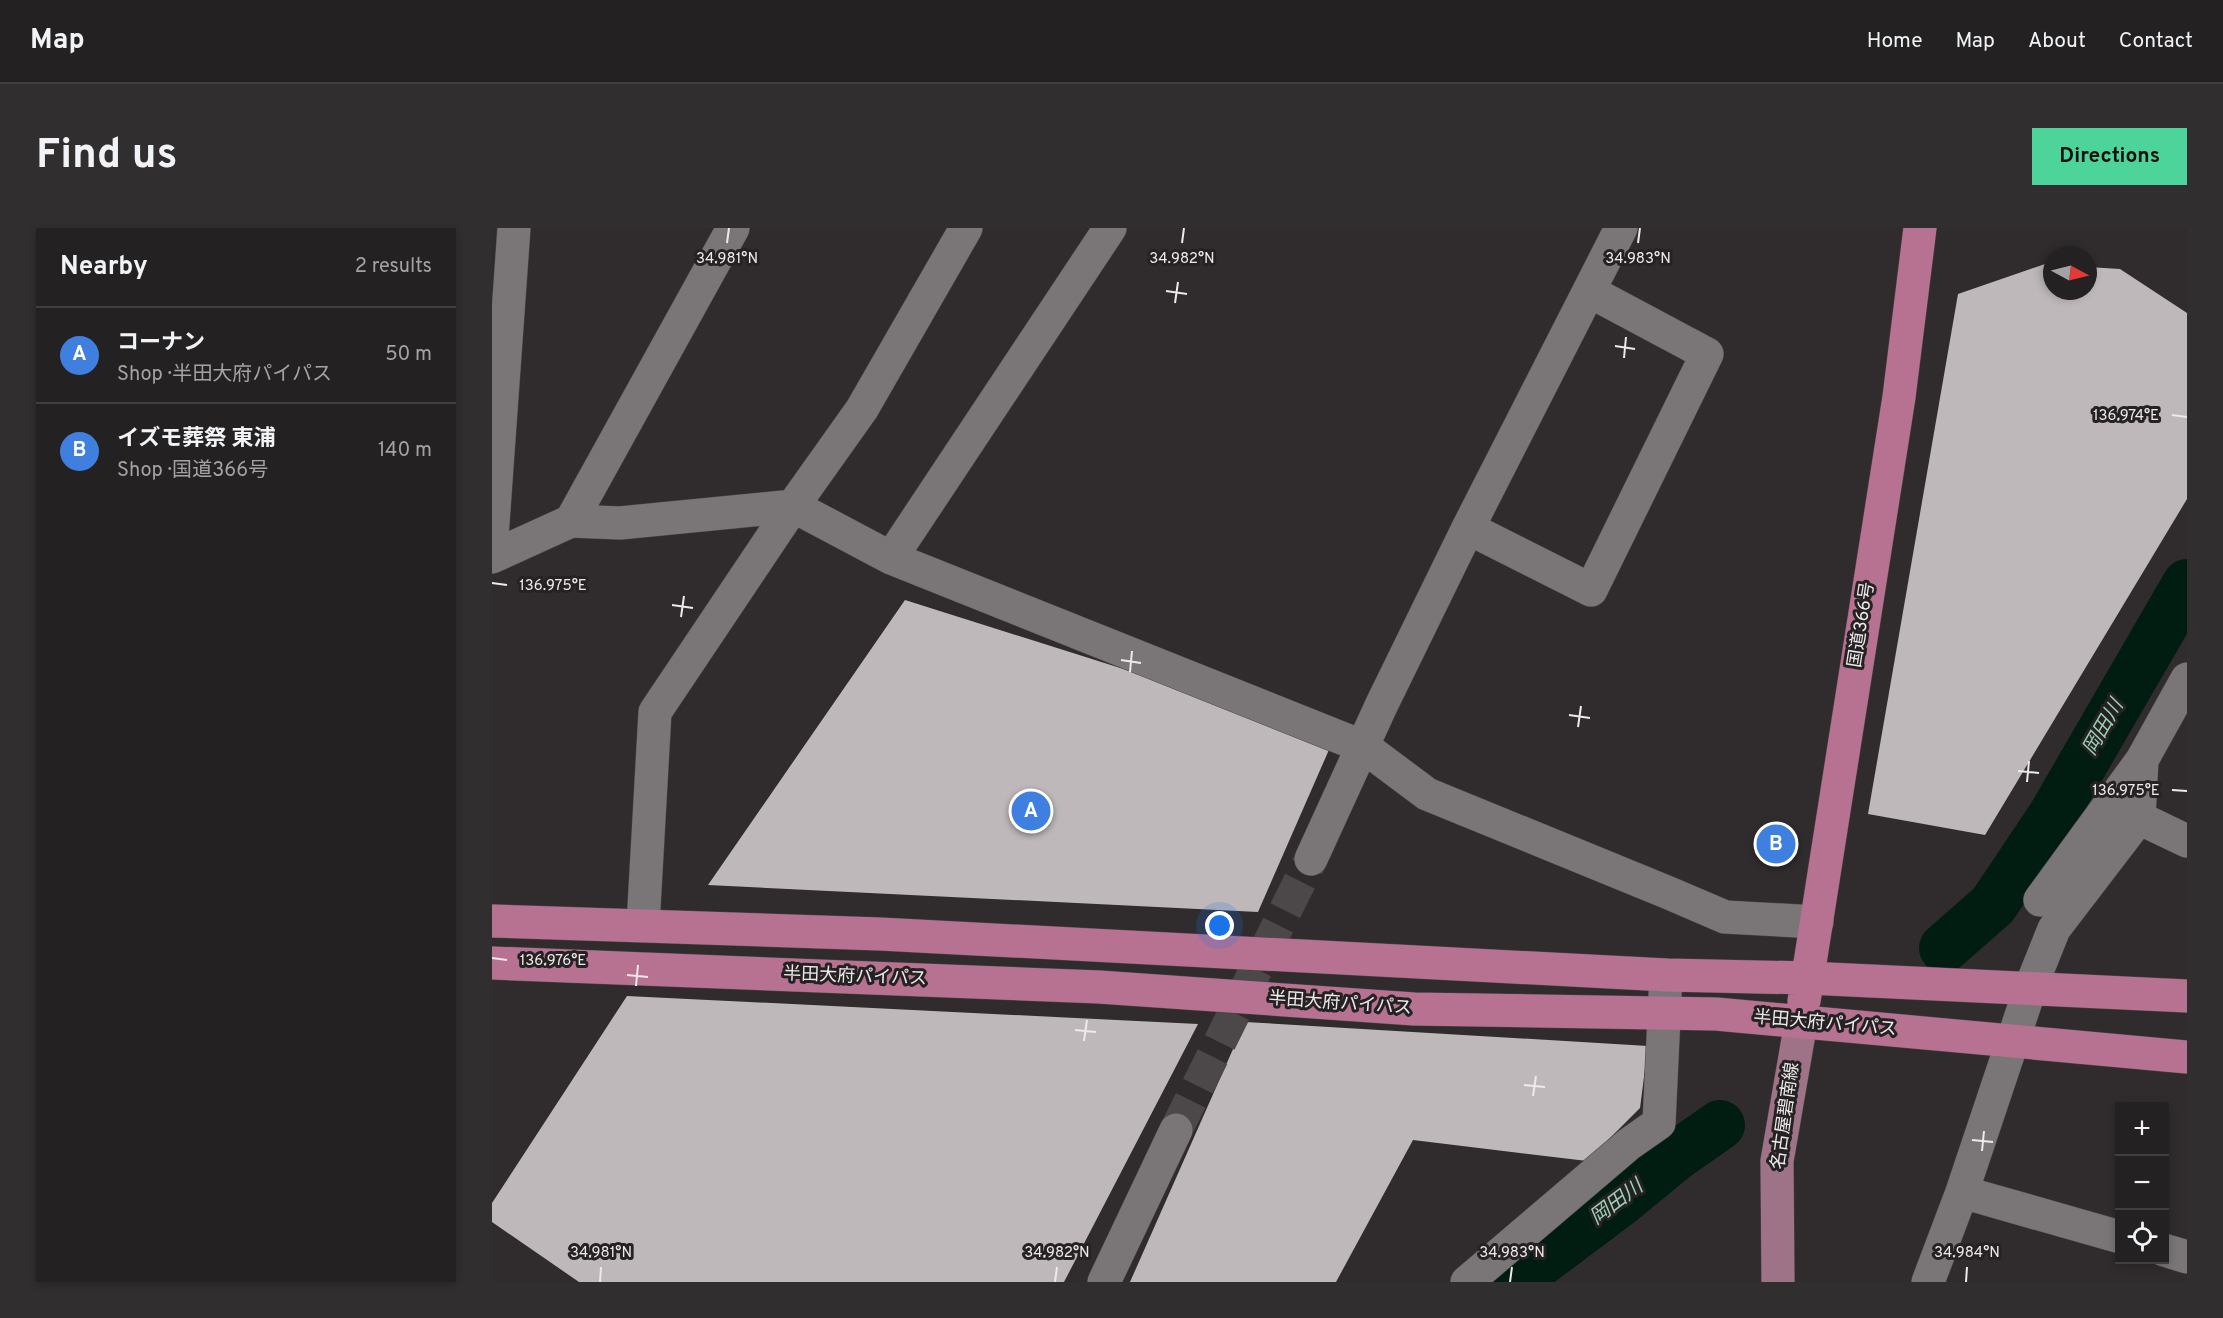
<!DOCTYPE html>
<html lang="en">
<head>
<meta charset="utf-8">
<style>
  body { margin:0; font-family:Overpass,"Noto Sans JP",sans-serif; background:#302e2f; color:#f1f3f6 }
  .controls { position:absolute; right:18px; bottom:18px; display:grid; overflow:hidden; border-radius:0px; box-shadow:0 3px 9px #0003 }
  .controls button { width:54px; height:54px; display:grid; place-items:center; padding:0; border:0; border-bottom:2px solid #413e40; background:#242122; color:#f1f3f6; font:30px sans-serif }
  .compass { position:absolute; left:1551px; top:18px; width:54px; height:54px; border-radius:50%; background:#242122; box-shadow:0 3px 9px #0003; rotate:97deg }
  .you { position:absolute; left:728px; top:698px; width:21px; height:21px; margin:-15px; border:4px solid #fff; border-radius:50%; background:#1a73e8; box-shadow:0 0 0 9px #1a73e833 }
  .badge { display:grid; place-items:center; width:39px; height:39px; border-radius:50%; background:#4cd49b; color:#fff; font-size:20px; font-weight:700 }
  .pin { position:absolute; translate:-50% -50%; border:3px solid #fff; box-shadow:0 2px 6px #0006 }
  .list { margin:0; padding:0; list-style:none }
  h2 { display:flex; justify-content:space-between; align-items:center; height:78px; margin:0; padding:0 24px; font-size:26px }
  h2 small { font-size:20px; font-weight:400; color:#a3a3a5 }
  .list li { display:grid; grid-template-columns:39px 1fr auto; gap:18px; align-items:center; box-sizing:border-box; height:96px; padding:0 24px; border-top:2px solid #413e40 }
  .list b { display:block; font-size:22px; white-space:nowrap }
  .list p { margin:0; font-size:20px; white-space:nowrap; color:#a3a3a5 }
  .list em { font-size:20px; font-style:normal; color:#a3a3a5 }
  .icon { flex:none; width:33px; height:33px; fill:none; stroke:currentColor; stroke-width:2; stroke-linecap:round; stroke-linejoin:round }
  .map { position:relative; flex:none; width:1695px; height:1054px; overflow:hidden; border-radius:0px }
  header { display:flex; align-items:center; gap:36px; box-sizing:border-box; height:84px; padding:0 30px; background:#242122; border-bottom:2px solid #413e40 }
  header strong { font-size:28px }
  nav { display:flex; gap:33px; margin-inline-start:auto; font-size:21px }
  .intro { display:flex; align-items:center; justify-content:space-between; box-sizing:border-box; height:144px; padding:0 36px }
  h1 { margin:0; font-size:42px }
  .button { padding:15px 27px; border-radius:0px; background:#4cd49b; color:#111; font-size:21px; font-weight:700 }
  main { display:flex; gap:36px; padding:0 36px }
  aside { flex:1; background:#242122; border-radius:0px; box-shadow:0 3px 9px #0003 }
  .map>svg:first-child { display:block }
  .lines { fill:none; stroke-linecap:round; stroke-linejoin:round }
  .river { stroke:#011c10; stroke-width:50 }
  .building { fill:#beb8ba }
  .minor-tunnel { stroke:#4c484a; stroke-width:33; stroke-dasharray:33 16; stroke-linecap:butt }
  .minor-casing { stroke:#4b4749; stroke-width:34 }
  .major-casing { stroke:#4b4749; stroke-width:34 }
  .highway-casing { stroke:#4b4749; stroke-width:34 }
  .minor { stroke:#7a7577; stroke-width:33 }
  .major { stroke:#9f7387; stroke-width:33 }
  .highway { stroke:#b87291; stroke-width:33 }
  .ticks { fill:none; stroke:#edeaeb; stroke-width:2 }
  .labels { text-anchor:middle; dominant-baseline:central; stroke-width:6; stroke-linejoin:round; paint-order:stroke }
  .street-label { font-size:18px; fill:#edeaeb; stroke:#262224 }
  .water-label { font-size:20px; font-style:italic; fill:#9ad3b6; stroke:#262224 }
  .ticks-label { font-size:15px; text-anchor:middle; fill:#edeaeb; stroke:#262224; stroke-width:6; stroke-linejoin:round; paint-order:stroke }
</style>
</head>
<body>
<header>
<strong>Map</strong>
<nav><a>Home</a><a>Map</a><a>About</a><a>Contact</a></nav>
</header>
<div class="intro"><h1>Find us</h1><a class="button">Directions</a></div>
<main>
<aside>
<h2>Nearby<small>2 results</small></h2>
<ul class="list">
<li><span class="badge" style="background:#3f7fe0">A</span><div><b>コーナン</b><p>Shop · 半田大府パイパス</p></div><em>50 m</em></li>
<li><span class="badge" style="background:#3f7fe0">B</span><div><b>イズモ葬祭 東浦</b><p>Shop · 国道366号</p></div><em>140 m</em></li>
</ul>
</aside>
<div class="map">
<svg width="1695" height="1054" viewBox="0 0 1695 1054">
  <rect width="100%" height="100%" fill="#302c2d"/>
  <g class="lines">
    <path class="river" d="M 1452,720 L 1501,677 L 1560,589 L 1695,356
      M 1021,1054 L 1129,973 L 1185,927 L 1228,897"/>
  </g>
  <path class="building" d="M 1553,36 L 1560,36 L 1560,63 L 1596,63 L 1596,39 L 1628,41 L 1695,85 L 1695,271 L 1493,607 L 1376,586 L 1466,66 Z
    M 413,372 L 843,508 L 766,684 L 216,657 Z
    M 135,768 L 706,796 L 572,1054 L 87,1054 L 0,994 L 0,975 Z
    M 753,794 L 1156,818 L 1148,880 L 1095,933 L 921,912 L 844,1054 L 638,1054 Z"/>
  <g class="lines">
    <path class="minor-tunnel" d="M 684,902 L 819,631"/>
    <defs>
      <path id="minor" d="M 79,293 L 241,0
        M 976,300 L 1099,362 L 1215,126 L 1097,63
        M 0,309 L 22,0
        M 0,329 L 79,293 L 128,295 L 301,278 L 399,330 L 872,519 L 935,566 L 1177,665 L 1233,689 L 1325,694
        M 399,330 L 618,0
        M 1647,590 L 1695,613
        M 819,631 L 889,478 L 976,300 L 1129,0
        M 1548,672 L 1650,532
        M 151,697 L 163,484 L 301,278 L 370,181 L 474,0
        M 1470,964 L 1628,1009
        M 1672,1022 L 1695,1029
        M 612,1054 L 684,902
        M 975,1054 L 1137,916 L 1167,895 L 1174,747
        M 1436,1054 L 1470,964 L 1538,761 L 1562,701 L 1647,590 L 1650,532 L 1695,451"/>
      <path id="major" d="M 1286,1054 L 1285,933 L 1309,794"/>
      <path id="highway" d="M 0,693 L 388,706 L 1174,747 L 1316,750 L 1695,768
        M 0,735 L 607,759 L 922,781 L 1224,786 L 1695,829
        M 1312,773 L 1407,169 L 1428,0"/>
    </defs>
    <use href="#minor" class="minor-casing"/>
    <use href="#major" class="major-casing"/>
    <use href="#highway" class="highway-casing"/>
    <use href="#minor" class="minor"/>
    <use href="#major" class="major"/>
    <use href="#highway" class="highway"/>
  </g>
  <path class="ticks" d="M 235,15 L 237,0M 690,15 L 692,0M 1146,15 L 1148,0M 674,63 L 695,66M 683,75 L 686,54M 1123,118 L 1143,121M 1132,130 L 1134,109M 1680,187 L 1695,189M 0,355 L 15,357M 180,377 L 201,380M 189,389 L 192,368M 629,432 L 649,435M 638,444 L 640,423M 1077,487 L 1098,490M 1086,499 L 1089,478M 1526,543 L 1547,545M 1535,554 L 1537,533M 1680,562 L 1695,563M 0,730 L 15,732M 135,747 L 156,749M 144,758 L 146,737M 583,802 L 604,804M 592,813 L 595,792M 1032,857 L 1053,859M 1041,868 L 1044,848M 1480,912 L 1501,914M 1490,923 L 1492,903M 108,1054 L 109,1039M 563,1054 L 565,1039M 1018,1054 L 1020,1039M 1474,1054 L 1475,1039"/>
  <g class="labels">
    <g class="street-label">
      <text transform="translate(1370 397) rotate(-81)">国道366号</text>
      <text transform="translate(363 749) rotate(2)">半田大府パイパス</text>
      <text transform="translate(848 776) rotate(4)">半田大府パイパス</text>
      <text transform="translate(1333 796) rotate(5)">半田大府パイパス</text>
      <text transform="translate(1294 888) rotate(-82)">名古屋碧南線</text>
    </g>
    <g class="water-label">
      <text transform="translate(1612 500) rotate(-60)">岡田川</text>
      <text transform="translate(1125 975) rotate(-37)">岡田川</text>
    </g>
  </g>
  <g class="ticks-label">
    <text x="235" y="35">34.981°N</text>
    <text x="690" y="35">34.982°N</text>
    <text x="1146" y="35">34.983°N</text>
    <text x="1634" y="192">136.974°E</text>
    <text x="61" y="362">136.975°E</text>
    <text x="1634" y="567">136.975°E</text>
    <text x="61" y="737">136.976°E</text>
    <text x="109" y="1029">34.981°N</text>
    <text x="565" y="1029">34.982°N</text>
    <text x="1020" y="1029">34.983°N</text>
    <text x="1475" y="1029">34.984°N</text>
  </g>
</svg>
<div class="controls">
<button>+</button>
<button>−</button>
<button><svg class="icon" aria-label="locate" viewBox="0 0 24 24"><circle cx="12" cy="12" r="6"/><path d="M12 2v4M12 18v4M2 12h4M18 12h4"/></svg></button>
</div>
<svg class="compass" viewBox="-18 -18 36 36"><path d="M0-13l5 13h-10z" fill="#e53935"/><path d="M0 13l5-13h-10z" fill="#a3a3a5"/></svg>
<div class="you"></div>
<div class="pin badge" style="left:539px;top:583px;background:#3f7fe0">A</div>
<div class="pin badge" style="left:1284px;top:616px;background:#3f7fe0">B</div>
</div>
</main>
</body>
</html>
